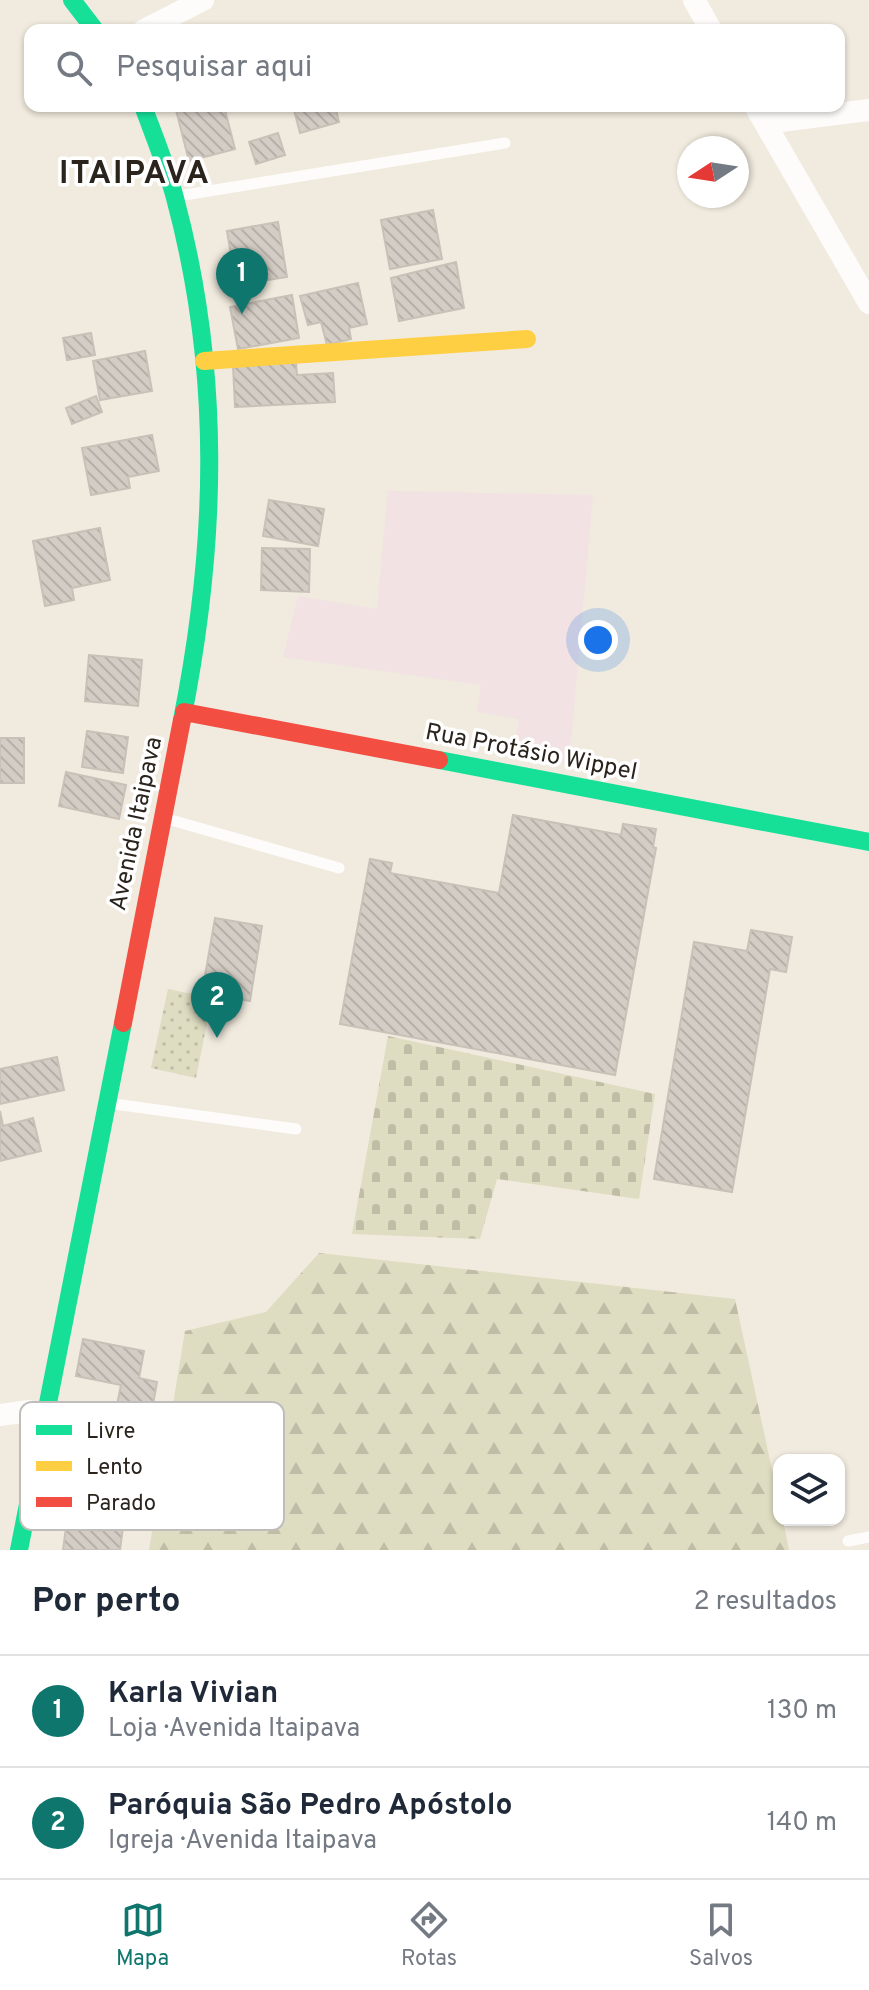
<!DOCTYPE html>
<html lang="pt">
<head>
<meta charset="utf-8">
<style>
  body { margin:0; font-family:Overpass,sans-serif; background:#f2f2f3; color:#1f2937 }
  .controls { position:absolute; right:24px; bottom:24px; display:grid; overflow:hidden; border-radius:16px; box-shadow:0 2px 6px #0004 }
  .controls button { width:72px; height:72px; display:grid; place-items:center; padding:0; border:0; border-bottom:2px solid #e0e1e3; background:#fff; color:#1f2937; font:40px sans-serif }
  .compass { position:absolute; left:677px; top:136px; width:72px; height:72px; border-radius:50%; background:#fff; box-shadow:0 2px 6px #0004; rotate:258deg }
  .you { position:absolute; left:598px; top:640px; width:28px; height:28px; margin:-20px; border:6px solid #fff; border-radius:50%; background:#1a73e8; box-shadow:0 0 0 12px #1a73e833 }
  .badge { display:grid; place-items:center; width:52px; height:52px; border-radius:50%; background:#0f766e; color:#fff; font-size:26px; font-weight:700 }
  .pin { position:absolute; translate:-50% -66px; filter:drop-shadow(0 2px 4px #0008) }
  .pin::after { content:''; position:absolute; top:42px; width:28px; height:24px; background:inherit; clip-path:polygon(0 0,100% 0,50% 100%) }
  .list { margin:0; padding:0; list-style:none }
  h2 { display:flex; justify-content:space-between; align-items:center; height:104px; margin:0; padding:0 32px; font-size:34px }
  h2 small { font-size:26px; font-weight:400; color:#747a83 }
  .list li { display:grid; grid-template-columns:52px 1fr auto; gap:24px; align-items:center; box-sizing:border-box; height:112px; padding:0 32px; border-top:2px solid #e0e1e3 }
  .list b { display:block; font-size:30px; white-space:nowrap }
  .list p { margin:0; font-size:26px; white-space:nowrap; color:#747a83 }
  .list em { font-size:26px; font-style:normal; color:#747a83 }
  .icon { flex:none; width:44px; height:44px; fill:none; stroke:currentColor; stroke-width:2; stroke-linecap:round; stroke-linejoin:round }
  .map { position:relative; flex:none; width:869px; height:1550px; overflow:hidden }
  .search { position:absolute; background:#fff; box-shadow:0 2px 6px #0004; left:24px; right:24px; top:24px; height:88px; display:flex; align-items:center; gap:20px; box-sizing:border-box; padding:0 28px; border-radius:16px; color:#747a83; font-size:30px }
  .sheet { height:328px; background:#fff }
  nav { display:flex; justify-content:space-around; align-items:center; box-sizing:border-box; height:112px; border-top:2px solid #e0e1e3; background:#fff; font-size:22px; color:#747a83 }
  nav a { display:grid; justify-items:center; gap:4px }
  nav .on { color:#0f766e }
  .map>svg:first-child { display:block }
  .education { fill:#f2e2e3 }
  .green { fill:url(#green-dots) }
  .forest { fill:url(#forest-firs) }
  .cemetery { fill:url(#cemetery-stones) }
  .building { fill:url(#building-back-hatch); stroke:#c8c1b8; stroke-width:2 }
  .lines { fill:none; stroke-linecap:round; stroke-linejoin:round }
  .lane { stroke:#fdfcfa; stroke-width:11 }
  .street { stroke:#fdfcfa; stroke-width:22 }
  .fast { stroke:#16e098; stroke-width:18 }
  .slow { stroke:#ffcf43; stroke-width:18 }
  .jam { stroke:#f24e42; stroke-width:18 }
  .labels { text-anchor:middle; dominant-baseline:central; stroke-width:7; stroke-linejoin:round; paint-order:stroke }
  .street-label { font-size:24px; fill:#2a241d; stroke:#fff }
  .district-label { font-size:32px; font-weight:bold; letter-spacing:2px; fill:#2a241d; stroke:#fff }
  .key { fill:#fff; stroke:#bfbdbb; stroke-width:2 }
  .key-label { font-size:22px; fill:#2a241d }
</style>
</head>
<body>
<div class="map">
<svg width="869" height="1550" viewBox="0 0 869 1550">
  <defs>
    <pattern id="green-dots" width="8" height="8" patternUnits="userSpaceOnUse" patternTransform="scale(2)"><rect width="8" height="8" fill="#dedcc1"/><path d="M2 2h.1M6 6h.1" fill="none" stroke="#bfbda5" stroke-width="1.8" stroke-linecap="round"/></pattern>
    <pattern id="forest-firs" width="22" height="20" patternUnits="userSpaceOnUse" patternTransform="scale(2)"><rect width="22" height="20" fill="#dedcc1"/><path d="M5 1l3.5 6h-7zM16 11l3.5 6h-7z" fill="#bfbda5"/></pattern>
    <pattern id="cemetery-stones" width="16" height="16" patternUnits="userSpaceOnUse" patternTransform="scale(2)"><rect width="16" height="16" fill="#dedcc1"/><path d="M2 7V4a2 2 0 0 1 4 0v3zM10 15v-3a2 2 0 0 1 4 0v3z" fill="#bfbda5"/></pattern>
    <pattern id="building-back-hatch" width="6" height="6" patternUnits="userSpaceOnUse" patternTransform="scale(2)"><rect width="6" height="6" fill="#d4cdc5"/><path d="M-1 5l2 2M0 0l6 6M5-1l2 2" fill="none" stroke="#b6b0a9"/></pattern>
  </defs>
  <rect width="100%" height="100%" fill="#f1eade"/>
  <path class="education" d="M 388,491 L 593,495 L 569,764 L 513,757 L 519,719 L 477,712 L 481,685 L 283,657 L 298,596 L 377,609 Z"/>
  <path class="green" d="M 168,989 L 212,998 L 196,1078 L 151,1068 Z"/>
  <path class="forest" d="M 319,1253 L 735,1299 L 779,1502 L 779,1520 L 783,1520 L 789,1550 L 149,1550 L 185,1331 L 266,1312 Z"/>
  <path class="cemetery" d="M 388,1036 L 655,1094 L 639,1199 L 497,1179 L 480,1239 L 352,1234 Z"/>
  <path class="building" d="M 175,106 L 224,106 L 235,149 L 189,161 Z
    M 293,106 L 335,106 L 339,122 L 300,133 Z
    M 278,133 L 285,155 L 256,164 L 249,142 Z
    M 433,210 L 442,259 L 390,269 L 381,220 Z
    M 278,222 L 287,277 L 236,285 L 227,231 Z
    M 456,262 L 464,308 L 399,321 L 391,278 Z
    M 358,283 L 367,324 L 349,328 L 351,339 L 327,345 L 321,322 L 308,325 L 300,296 Z
    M 292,295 L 299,338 L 238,349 L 230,307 Z
    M 91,333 L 95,355 L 67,360 L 63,338 Z
    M 145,351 L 152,391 L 100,400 L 93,361 Z
    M 296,362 L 297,375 L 333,373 L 335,402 L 235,407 L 233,366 Z
    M 96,396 L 102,412 L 72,424 L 66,408 Z
    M 152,435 L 159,471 L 128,477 L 130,488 L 91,495 L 82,448 Z
    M 269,500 L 324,509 L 318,546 L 263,536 Z
    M 100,528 L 110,580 L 72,588 L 74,600 L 45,606 L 33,541 Z
    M 262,548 L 310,549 L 309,592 L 261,590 Z
    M 89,655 L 142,660 L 138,706 L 85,701 Z
    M 87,731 L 128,737 L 123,773 L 82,767 Z
    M 0,738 L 24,738 L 24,783 L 0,783 Z
    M 66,772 L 126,785 L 119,819 L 59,806 Z
    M 513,815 L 621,835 L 623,824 L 656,829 L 653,847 L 656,848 L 615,1075 L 340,1024 L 370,859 L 392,863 L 390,873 L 499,893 Z
    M 215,918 L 262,926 L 250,1001 L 202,993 Z
    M 751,930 L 792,937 L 786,972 L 770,969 L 732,1192 L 654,1179 L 694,942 L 747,951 Z
    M 57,1057 L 64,1090 L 0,1104 L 0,1069 Z
    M 0,1111 L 3,1126 L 33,1118 L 41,1151 L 0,1161 Z
    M 83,1339 L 144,1351 L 139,1378 L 157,1382 L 149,1427 L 114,1420 L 121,1385 L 76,1376 Z
    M 102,1525 L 123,1527 L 120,1550 L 63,1550 L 66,1527 L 102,1531 Z"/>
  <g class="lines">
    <path class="lane" d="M 178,196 L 505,143
      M 164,818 L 339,868
      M 107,1103 L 296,1129
      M 848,1541 L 869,1537"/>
    <path class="street" d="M 694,0 L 711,30
      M 144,30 L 203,0
      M 755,106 L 869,303
      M 765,123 L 869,110
      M 0,1415 L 29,1411 L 46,1414"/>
    <path class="fast" d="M 72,0 L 95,30
      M 143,106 C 154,136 167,167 175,198 C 222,373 217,544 182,720
      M 439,760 L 869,842
      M 19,1550 L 123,1023"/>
    <path class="slow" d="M 204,361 L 527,339"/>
    <path class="jam" d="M 184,712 L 439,760
      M 123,1023 L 182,720"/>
  </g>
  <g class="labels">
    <g class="street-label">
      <text transform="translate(531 753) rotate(11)">Rua Protásio Wippel</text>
      <text transform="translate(137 824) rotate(-78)">Avenida Itaipava</text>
    </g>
    <g class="district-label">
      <text x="135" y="175">ITAIPAVA</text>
    </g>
  </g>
  <rect x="20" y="1402" width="264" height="128" rx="12" class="key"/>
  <rect x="36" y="1425" width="36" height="10" fill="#16e098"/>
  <rect x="36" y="1461" width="36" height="10" fill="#ffcf43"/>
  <rect x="36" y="1497" width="36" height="10" fill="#f24e42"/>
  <g class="key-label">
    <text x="86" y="1438">Livre</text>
    <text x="86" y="1474">Lento</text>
    <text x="86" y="1510">Parado</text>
  </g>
</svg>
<div class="controls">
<button><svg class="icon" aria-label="layers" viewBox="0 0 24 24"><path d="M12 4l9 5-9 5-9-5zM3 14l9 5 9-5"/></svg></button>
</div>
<svg class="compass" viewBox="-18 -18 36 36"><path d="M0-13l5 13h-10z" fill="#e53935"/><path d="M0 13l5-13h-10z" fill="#747a83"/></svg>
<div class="you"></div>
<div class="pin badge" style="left:242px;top:314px">1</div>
<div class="pin badge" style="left:217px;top:1038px">2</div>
<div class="search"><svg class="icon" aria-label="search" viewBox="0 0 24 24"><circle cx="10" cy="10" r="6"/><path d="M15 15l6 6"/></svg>Pesquisar aqui</div>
</div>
<section class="sheet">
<h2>Por perto<small>2 resultados</small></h2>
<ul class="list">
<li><span class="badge">1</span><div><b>Karla Vivian</b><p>Loja · Avenida Itaipava</p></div><em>130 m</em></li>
<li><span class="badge">2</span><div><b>Paróquia São Pedro Apóstolo</b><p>Igreja · Avenida Itaipava</p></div><em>140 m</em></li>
</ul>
</section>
<nav>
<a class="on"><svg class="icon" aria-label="map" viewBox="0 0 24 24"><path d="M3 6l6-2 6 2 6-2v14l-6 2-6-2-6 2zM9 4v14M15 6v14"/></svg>Mapa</a>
<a><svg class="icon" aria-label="directions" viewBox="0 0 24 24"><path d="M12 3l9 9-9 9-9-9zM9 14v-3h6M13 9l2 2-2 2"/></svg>Rotas</a>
<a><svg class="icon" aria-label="saved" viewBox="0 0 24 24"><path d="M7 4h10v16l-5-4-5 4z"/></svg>Salvos</a>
</nav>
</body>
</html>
